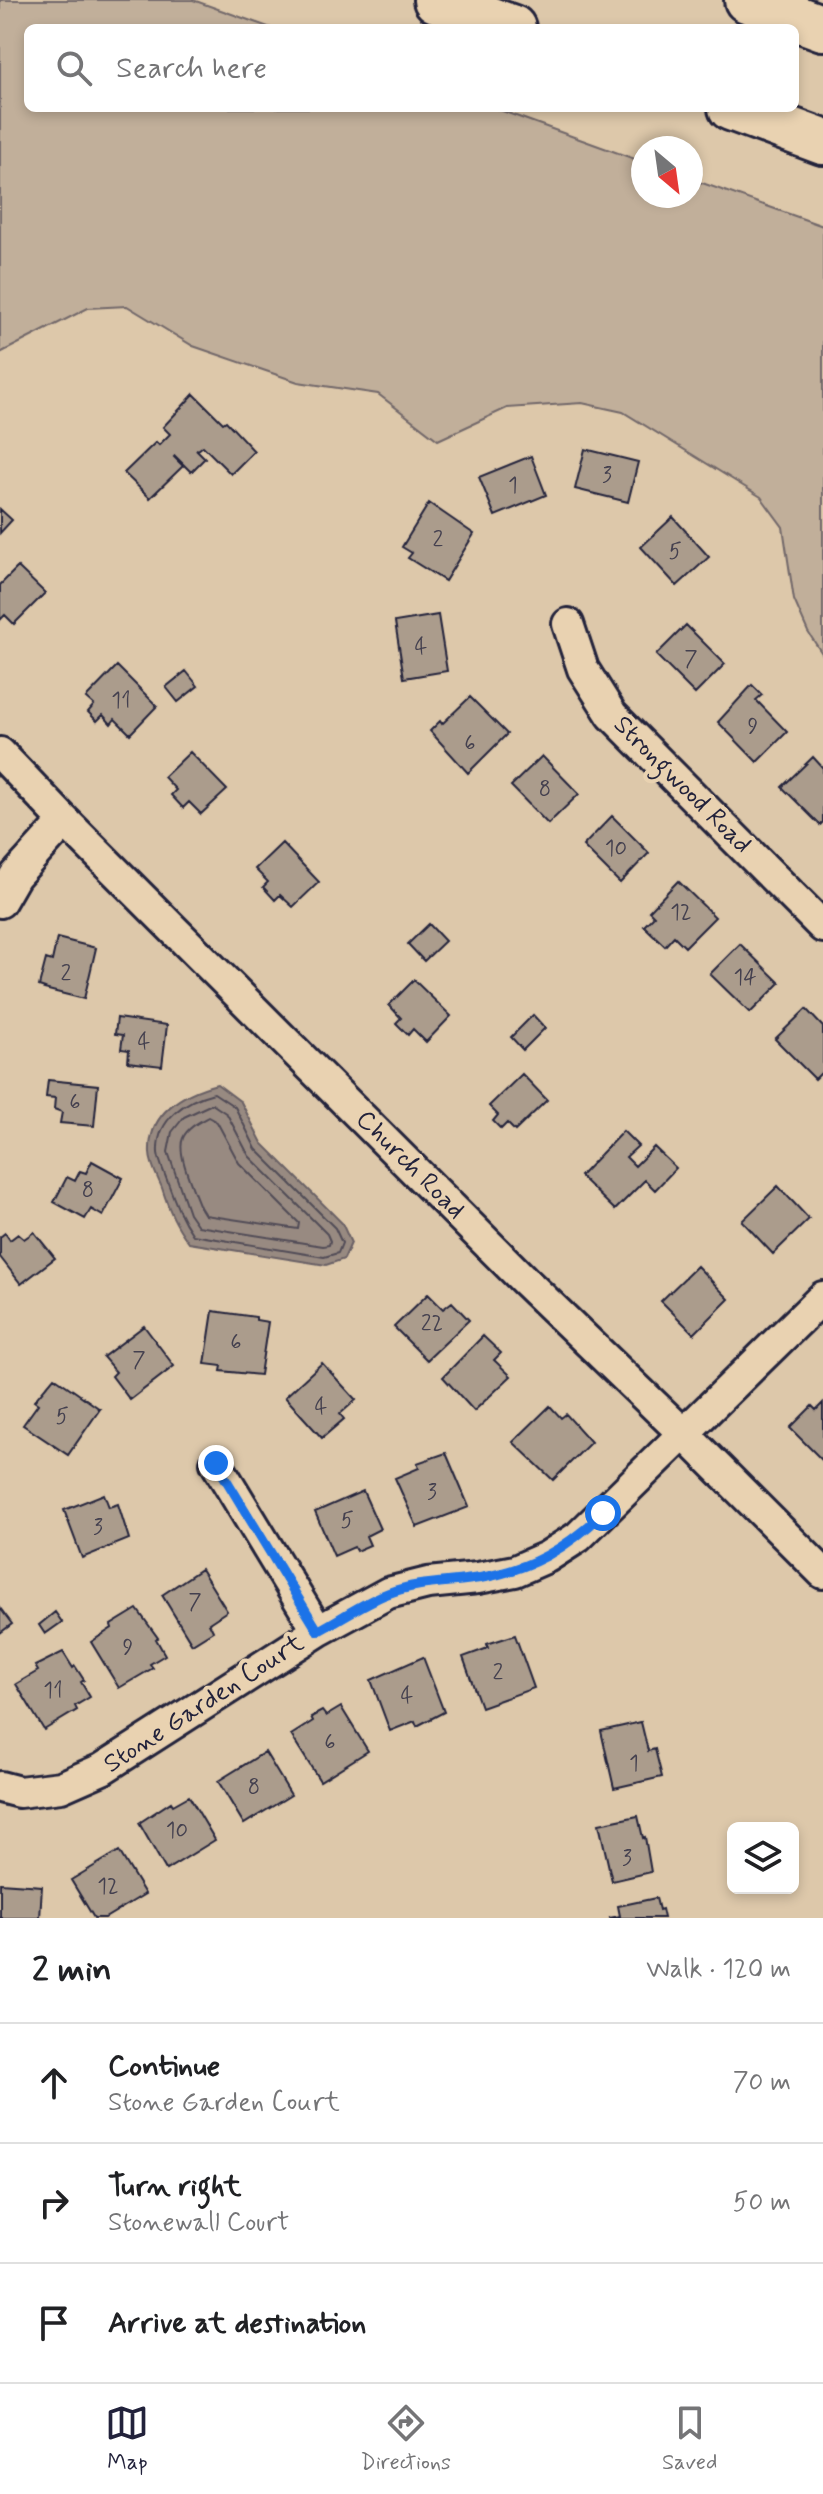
<!DOCTYPE html>
<html lang="en">
<head>
<meta charset="utf-8">
<style>
  body { margin:0; font-family:Mynerve,sans-serif; background:#f6f6f6; color:#202124 }
  .controls { position:absolute; right:24px; bottom:24px; display:grid; overflow:hidden; border-radius:12px; box-shadow:0 4px 12px #0003 }
  .controls button { width:72px; height:72px; display:grid; place-items:center; padding:0; border:0; border-bottom:2px solid #e0e0e0; background:#fff; color:#202124; font:40px sans-serif }
  .compass { position:absolute; left:631px; top:136px; width:72px; height:72px; border-radius:50%; background:#fff; box-shadow:0 4px 12px #0003; rotate:151deg }
  .stop { position:absolute; width:24px; height:24px; margin:-18px; border:6px solid #1a73e8; border-radius:50%; background:#fff }
  .stop.end { background:#1a73e8; border-color:#fff; box-shadow:0 2px 8px #0008 }
  .list { margin:0; padding:0; list-style:none }
  h2 { display:flex; justify-content:space-between; align-items:center; height:104px; margin:0; padding:0 32px; font-size:34px }
  h2 small { font-size:26px; font-weight:400; color:#757577 }
  .list li { display:grid; grid-template-columns:52px 1fr auto; gap:24px; align-items:center; box-sizing:border-box; height:120px; padding:0 32px; border-top:2px solid #e0e0e0 }
  .list b { display:block; font-size:30px; white-space:nowrap }
  .list p { margin:0; font-size:26px; white-space:nowrap; color:#757577 }
  .list em { font-size:26px; font-style:normal; color:#757577 }
  .icon { flex:none; width:44px; height:44px; fill:none; stroke:currentColor; stroke-width:2; stroke-linecap:round; stroke-linejoin:round }
  .map { position:relative; flex:none; width:823px; height:1918px; overflow:hidden }
  .search { position:absolute; background:#fff; box-shadow:0 4px 12px #0003; left:24px; right:24px; top:24px; height:88px; display:flex; align-items:center; gap:20px; box-sizing:border-box; padding:0 28px; border-radius:12px; color:#757577; font-size:30px }
  .sheet { height:464px; background:#fff }
  nav { display:flex; justify-content:space-around; align-items:center; box-sizing:border-box; height:112px; border-top:2px solid #e0e0e0; background:#fff; font-size:22px; color:#757577 }
  nav a { display:grid; justify-items:center; gap:4px }
  nav .on { color:#22223b }
  .map>svg:first-child { display:block }
  .green { fill:#c1af9a; stroke:#72686a; stroke-width:2 }
  .water { fill:#988a81; stroke:#696065; stroke-width:2 }
  .lines { fill:none; stroke-linecap:round; stroke-linejoin:round }
  .shore { stroke:#514c57; stroke-width:2 }
  .building { fill:#ab9c8c; stroke:#22223b; stroke-width:2 }
  .street-casing { stroke:#22223b; stroke-width:36 }
  .highway-casing { stroke:#22223b; stroke-width:50 }
  .street { stroke:#e9d2b1; stroke-width:30 }
  .highway { stroke:#e9d2b1; stroke-width:44 }
  .route { stroke:#1a73e8; stroke-width:10 }
  .labels { text-anchor:middle; dominant-baseline:central; stroke-width:8; stroke-linejoin:round; paint-order:stroke }
  .number-label { font-size:22px; fill:#44404f }
  .street-label { font-size:26px; fill:#22223b; stroke:#e9d2b1 }
</style>
</head>
<body>
<div class="map">
<svg width="823" height="1918" viewBox="0 0 823 1918">
  <rect width="100%" height="100%" fill="#ddc8aa"/>
  <filter id="ink" filterUnits="userSpaceOnUse"><feTurbulence type="fractalNoise" baseFrequency=".0125" numOctaves="2"/><feDisplacementMap in="SourceGraphic" scale="16" xChannelSelector="R" yChannelSelector="G"/><feConvolveMatrix kernelMatrix="1 2 1 2 8 2 1 2 1" color-interpolation-filters="sRGB"/></filter>
  <g filter="url(#ink)">
    <path class="green" d="M 0,0 L 193,0 L 271,28 L 28,28 L 28,108 L 494,108 L 643,162 L 643,196 L 691,196 L 691,179 L 823,226 L 823,655 L 808,632 L 794,600 L 783,527 L 761,497 L 623,412 L 582,403 L 507,408 L 438,440 L 378,394 L 298,382 L 193,346 L 127,306 L 88,308 L 0,353 Z"/>
    <path class="water" d="M 217,1084 L 241,1102 L 262,1143 L 342,1223 L 351,1243 L 344,1259 L 326,1265 L 189,1243 C 175,1224 169,1210 162,1188 C 158,1178 150,1164 150,1153 C 148,1113 183,1093 217,1084 Z"/>
    <g class="lines">
      <path class="shore" d="M 214,1093 L 235,1107 L 256,1149 L 335,1228 L 342,1243 L 338,1253 L 324,1257 L 193,1235 C 181,1218 175,1202 168,1183 C 165,1174 159,1162 158,1153 C 156,1119 186,1100 214,1093 Z
        M 212,1104 L 227,1114 L 249,1156 L 327,1234 L 330,1241 L 329,1245 L 323,1246 L 198,1226 L 189,1213 L 168,1152 L 172,1132 L 184,1117 Z
        M 208,1117 L 217,1122 L 239,1163 L 299,1223 L 298,1229 L 205,1215 L 200,1207 C 194,1191 176,1153 183,1138 C 187,1128 199,1122 208,1117 Z"/>
    </g>
    <path class="building" d="M 194,394 L 223,423 L 226,421 L 254,451 L 231,474 L 203,446 L 198,450 L 196,449 L 205,458 L 191,472 L 175,456 L 174,457 L 183,466 L 150,498 L 124,473 L 156,442 L 159,445 L 170,434 L 163,427 Z
      M 585,449 L 638,462 L 628,502 L 575,489 Z
      M 531,456 L 546,495 L 495,516 L 479,477 Z
      M 429,503 L 474,534 L 445,581 L 408,558 L 412,553 L 402,547 Z
      M 0,509 L 12,520 L 0,533 Z
      M 673,517 L 709,557 L 677,586 L 641,547 Z
      M 18,567 L 45,593 L 14,624 L 5,615 L 0,620 L 0,585 Z
      M 438,615 L 447,671 L 404,678 L 395,622 Z
      M 686,625 L 725,664 L 695,694 L 656,655 Z
      M 117,666 L 157,706 L 130,734 L 115,719 L 111,724 L 103,715 L 97,721 L 88,712 L 94,705 L 86,698 Z
      M 186,671 L 198,686 L 178,702 L 166,687 Z
      M 752,685 L 762,695 L 756,700 L 787,732 L 757,762 L 718,722 Z
      M 470,697 L 507,734 L 468,773 L 430,731 L 440,721 L 442,724 Z
      M 190,752 L 227,790 L 201,814 L 189,802 L 183,808 L 171,795 L 176,790 L 164,777 Z
      M 542,756 L 579,794 L 548,824 L 511,786 Z
      M 813,757 L 823,768 L 823,822 L 820,825 L 782,787 Z
      M 612,816 L 649,853 L 620,883 L 583,846 Z
      M 282,843 L 319,882 L 293,907 L 280,895 L 275,900 L 263,887 L 268,882 L 255,869 Z
      M 678,881 L 715,917 L 685,947 L 674,936 L 665,946 L 644,926 L 654,916 L 649,911 Z
      M 429,924 L 445,941 L 424,961 L 408,944 Z
      M 57,938 L 96,948 L 84,999 L 44,989 L 45,988 L 39,986 L 46,959 L 52,961 Z
      M 740,944 L 780,983 L 750,1013 L 710,974 Z
      M 414,980 L 451,1016 L 426,1042 L 413,1029 L 408,1035 L 396,1023 L 401,1018 L 389,1005 Z
      M 806,1009 L 823,1027 L 823,1071 L 815,1079 L 775,1039 Z
      M 533,1015 L 545,1028 L 523,1050 L 511,1037 Z
      M 117,1018 L 167,1025 L 162,1066 L 128,1062 L 129,1050 L 121,1049 L 123,1035 L 115,1034 Z
      M 522,1074 L 547,1100 L 515,1131 L 507,1123 L 501,1129 L 493,1121 L 498,1115 L 489,1106 Z
      M 48,1080 L 98,1085 L 94,1126 L 60,1123 L 62,1112 L 54,1109 L 55,1098 L 46,1097 Z
      M 623,1131 L 638,1146 L 626,1157 L 635,1166 L 654,1147 L 676,1168 L 655,1190 L 645,1180 L 615,1210 L 580,1176 Z
      M 92,1161 L 123,1178 L 103,1216 L 91,1209 L 85,1219 L 54,1202 L 67,1177 L 75,1181 L 80,1171 L 86,1173 Z
      M 778,1186 L 809,1219 L 773,1254 L 742,1221 Z
      M 34,1232 L 55,1258 L 21,1284 L 0,1257 L 0,1237 L 5,1233 L 10,1240 L 18,1234 L 24,1239 Z
      M 697,1266 L 729,1299 L 694,1334 L 661,1301 Z
      M 428,1294 L 443,1309 L 452,1302 L 469,1320 L 427,1360 L 394,1327 Z
      M 213,1311 L 256,1317 L 256,1320 L 268,1322 L 260,1375 L 221,1371 L 222,1366 L 205,1364 Z
      M 144,1326 L 174,1366 L 130,1400 L 112,1376 L 116,1372 L 103,1357 Z
      M 483,1336 L 501,1353 L 494,1360 L 511,1376 L 474,1411 L 443,1377 Z
      M 322,1363 L 356,1400 L 340,1414 L 344,1419 L 322,1438 L 285,1397 Z
      M 54,1377 L 100,1409 L 68,1455 L 23,1425 L 38,1404 L 34,1401 Z
      M 823,1403 L 823,1461 L 790,1428 L 812,1406 L 816,1410 Z
      M 550,1406 L 561,1418 L 566,1414 L 591,1442 L 553,1480 L 513,1442 Z
      M 446,1453 L 469,1507 L 417,1527 L 395,1478 L 419,1468 L 417,1463 Z
      M 363,1491 L 380,1529 L 366,1536 L 370,1545 L 356,1551 L 354,1547 L 334,1556 L 315,1512 Z
      M 104,1494 L 109,1507 L 118,1504 L 129,1539 L 82,1558 L 64,1510 Z
      M 201,1569 L 227,1611 L 209,1623 L 213,1631 L 192,1644 L 162,1595 Z
      M 0,1608 L 12,1624 L 0,1633 Z
      M 137,1609 L 158,1638 L 156,1639 L 165,1655 L 150,1664 L 153,1668 L 119,1688 L 91,1642 L 112,1628 L 111,1625 Z
      M 55,1612 L 62,1622 L 45,1634 L 39,1625 Z
      M 515,1635 L 534,1688 L 481,1707 L 463,1657 L 488,1648 L 487,1644 Z
      M 63,1652 L 73,1668 L 75,1666 L 84,1680 L 81,1682 L 90,1697 L 75,1706 L 77,1710 L 44,1730 L 16,1684 L 38,1671 L 35,1666 Z
      M 423,1657 L 444,1712 L 417,1726 L 415,1721 L 390,1731 L 371,1680 Z
      M 341,1707 L 368,1751 L 320,1781 L 291,1735 L 313,1721 L 311,1717 L 322,1711 L 326,1716 Z
      M 641,1722 L 648,1751 L 655,1749 L 662,1777 L 614,1788 L 601,1731 Z
      M 265,1752 L 291,1795 L 244,1824 L 218,1781 Z
      M 189,1796 L 215,1840 L 166,1870 L 139,1823 L 171,1802 L 173,1805 Z
      M 638,1816 L 643,1838 L 645,1837 L 651,1872 L 612,1881 L 599,1824 Z
      M 119,1851 L 145,1894 L 105,1918 L 94,1918 L 71,1880 Z
      M 0,1883 L 42,1886 L 40,1918 L 0,1918 Z
      M 656,1898 L 659,1910 L 662,1909 L 664,1918 L 609,1918 L 620,1916 L 618,1906 Z"/>
    <g class="lines">
      <defs>
        <path id="street" d="M 568,624 L 583,669 L 612,715 L 823,927
          M 0,753 L 65,821 L 524,1280 L 684,1434 L 823,1573
          M 0,902 L 15,876 L 65,821
          M 216,1463 L 318,1631
          M 0,1787 L 19,1792 L 61,1787 L 102,1769 L 318,1631 L 388,1593 L 428,1583 L 478,1578 L 515,1571 L 547,1557 L 578,1537 L 823,1297"/>
        <path id="highway" d="M 436,0 L 513,28
          M 747,0 L 823,28
          M 731,108 L 823,142"/>
      </defs>
      <use href="#street" class="street-casing"/>
      <use href="#highway" class="highway-casing"/>
      <use href="#street" class="street"/>
      <use href="#highway" class="highway"/>
    </g>
  </g>
  <g class="lines" filter="url(#ink)">
    <path class="route" d="M 216,1463 L 318,1631 C 341,1619 364,1602 389,1593 C 418,1582 449,1583 480,1578 C 531,1569 566,1549 603,1513"/>
  </g>
  <g class="labels">
    <g class="number-label">
      <text x="607" y="476">3</text>
      <text x="513" y="486">1</text>
      <text x="438" y="540">2</text>
      <text x="675" y="552">5</text>
      <text x="421" y="647">4</text>
      <text x="691" y="660">7</text>
      <text x="121" y="701">11</text>
      <text x="753" y="727">9</text>
      <text x="470" y="744">6</text>
      <text x="545" y="790">8</text>
      <text x="616" y="849">10</text>
      <text x="681" y="913">12</text>
      <text x="66" y="974">2</text>
      <text x="745" y="978">14</text>
      <text x="144" y="1042">4</text>
      <text x="75" y="1103">6</text>
      <text x="88" y="1191">8</text>
      <text x="432" y="1324">22</text>
      <text x="236" y="1343">6</text>
      <text x="139" y="1361">7</text>
      <text x="321" y="1407">4</text>
      <text x="62" y="1417">5</text>
      <text x="432" y="1493">3</text>
      <text x="347" y="1521">5</text>
      <text x="98" y="1528">3</text>
      <text x="195" y="1603">7</text>
      <text x="128" y="1648">9</text>
      <text x="498" y="1673">2</text>
      <text x="53" y="1691">11</text>
      <text x="407" y="1696">4</text>
      <text x="330" y="1743">6</text>
      <text x="634" y="1764">1</text>
      <text x="254" y="1788">8</text>
      <text x="177" y="1831">10</text>
      <text x="627" y="1859">3</text>
      <text x="108" y="1887">12</text>
    </g>
    <g class="street-label">
      <text transform="translate(682 785) rotate(45)">Strongwood Road</text>
      <text transform="translate(410 1165) rotate(45)">Church Road</text>
      <text transform="translate(204 1704) rotate(-33)">Stone Garden Court</text>
    </g>
  </g>
</svg>
<div class="controls">
<button><svg class="icon" aria-label="layers" viewBox="0 0 24 24"><path d="M12 4l9 5-9 5-9-5zM3 14l9 5 9-5"/></svg></button>
</div>
<svg class="compass" viewBox="-18 -18 36 36"><path d="M0-13l5 13h-10z" fill="#e53935"/><path d="M0 13l5-13h-10z" fill="#757577"/></svg>
<div class="stop" style="left:603px;top:1513px"></div>
<div class="stop end" style="left:216px;top:1463px"></div>
<div class="search"><svg class="icon" aria-label="search" viewBox="0 0 24 24"><circle cx="10" cy="10" r="6"/><path d="M15 15l6 6"/></svg>Search here</div>
</div>
<section class="sheet">
<h2>2 min<small>Walk · 120 m</small></h2>
<ul class="list">
<li><svg class="icon" aria-label="ahead" viewBox="0 0 24 24"><path d="M12 20V5M6 11l6-6 6 6"/></svg><div><b>Continue</b><p>Stone Garden Court</p></div><em>70 m</em></li>
<li><svg class="icon" aria-label="right" viewBox="0 0 24 24"><path d="M7 20v-9h11M14 6l5 5-5 5"/></svg><div><b>Turn right</b><p>Stonewall Court</p></div><em>50 m</em></li>
<li><svg class="icon" aria-label="arrive" viewBox="0 0 24 24"><path d="M6 21V4h12l-3 4 3 4H6"/></svg><div><b>Arrive at destination</b></div></li>
</ul>
</section>
<nav>
<a class="on"><svg class="icon" aria-label="map" viewBox="0 0 24 24"><path d="M3 6l6-2 6 2 6-2v14l-6 2-6-2-6 2zM9 4v14M15 6v14"/></svg>Map</a>
<a><svg class="icon" aria-label="directions" viewBox="0 0 24 24"><path d="M12 3l9 9-9 9-9-9zM9 14v-3h6M13 9l2 2-2 2"/></svg>Directions</a>
<a><svg class="icon" aria-label="saved" viewBox="0 0 24 24"><path d="M7 4h10v16l-5-4-5 4z"/></svg>Saved</a>
</nav>
</body>
</html>
